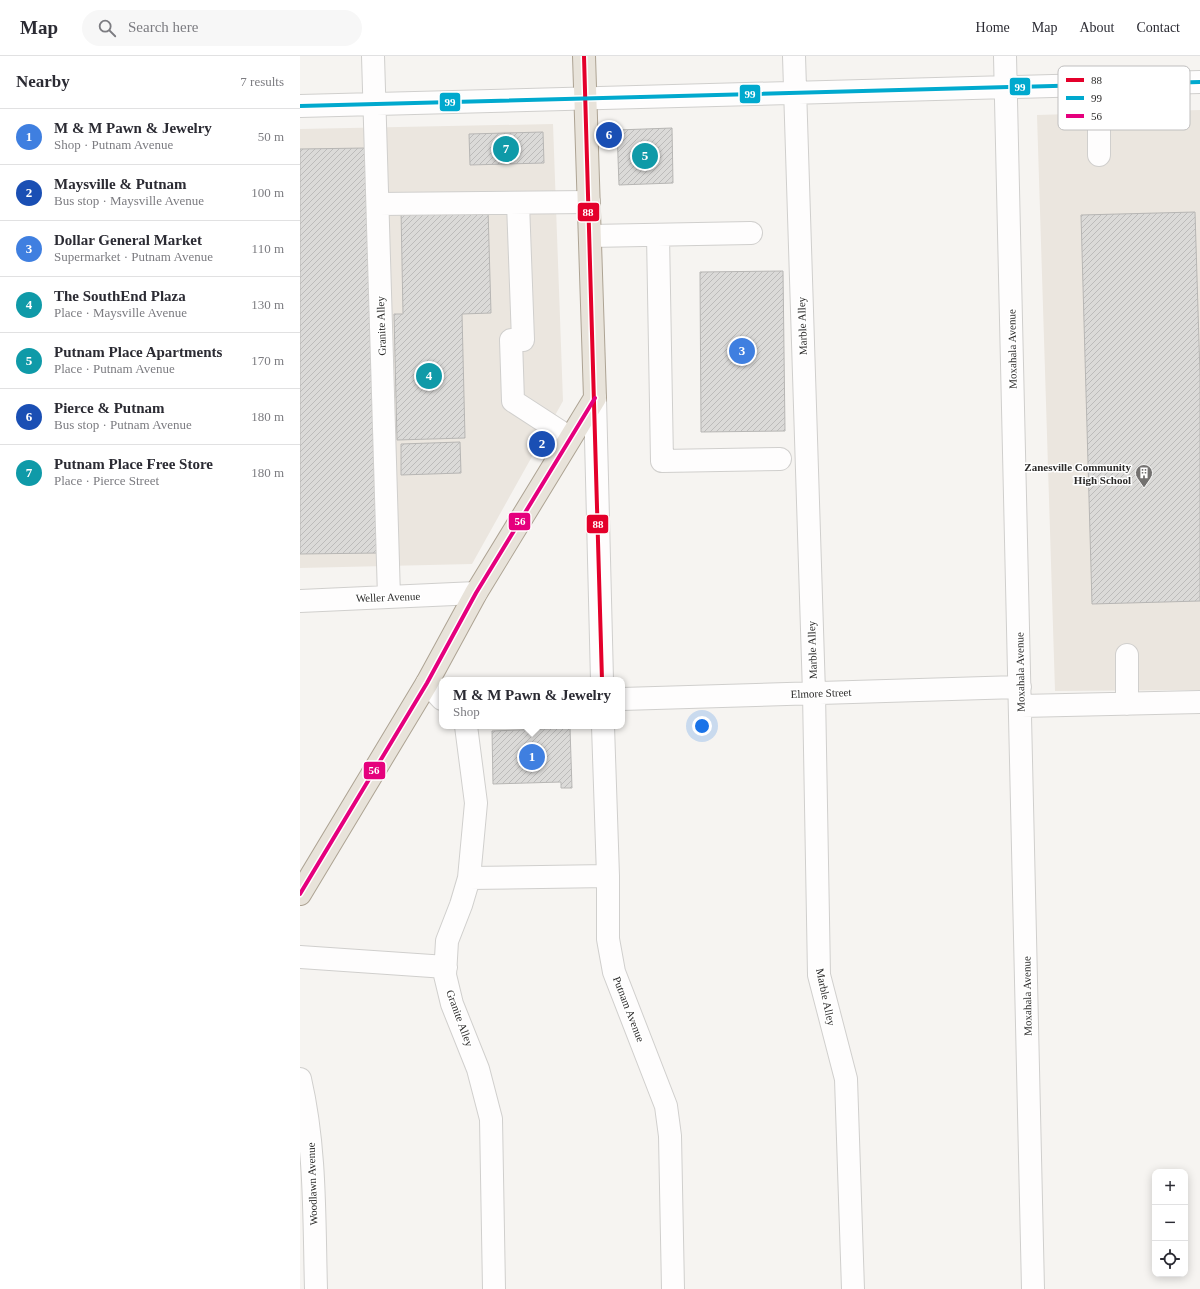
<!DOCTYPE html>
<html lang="en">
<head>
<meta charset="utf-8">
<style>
  body { margin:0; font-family:Georgia,serif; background:#f7f7f7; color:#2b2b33 }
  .controls { position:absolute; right:12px; bottom:12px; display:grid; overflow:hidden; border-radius:8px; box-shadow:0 2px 10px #0003 }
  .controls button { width:36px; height:36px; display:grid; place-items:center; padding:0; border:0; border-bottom:1px solid #e1e1e2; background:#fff; color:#2b2b33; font:20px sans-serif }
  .you { position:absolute; left:402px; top:670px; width:14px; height:14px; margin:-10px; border:3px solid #fff; border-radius:50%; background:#1a73e8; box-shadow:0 0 0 6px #1a73e833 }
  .badge { display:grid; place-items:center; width:26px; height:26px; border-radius:50%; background:#737170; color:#fff; font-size:13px; font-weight:700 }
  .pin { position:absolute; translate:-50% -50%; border:2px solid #fff; box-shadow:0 1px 4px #0006 }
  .popup { position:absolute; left:139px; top:621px; width:186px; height:52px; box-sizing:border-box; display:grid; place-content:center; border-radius:8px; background:#fff; filter:drop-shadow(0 1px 3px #0005); font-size:13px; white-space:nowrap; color:#7c7c81 }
  .popup b { font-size:15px; color:#2b2b33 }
  .popup::after { content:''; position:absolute; left:50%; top:100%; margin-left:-8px; border:8px solid transparent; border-top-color:#fff }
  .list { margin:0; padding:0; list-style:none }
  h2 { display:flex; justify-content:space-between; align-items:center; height:52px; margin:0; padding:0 16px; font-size:17px }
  h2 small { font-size:13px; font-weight:400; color:#7c7c81 }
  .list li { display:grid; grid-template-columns:26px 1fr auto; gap:12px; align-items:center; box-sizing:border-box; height:56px; padding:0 16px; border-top:1px solid #e1e1e2 }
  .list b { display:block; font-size:15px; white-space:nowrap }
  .list p { margin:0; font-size:13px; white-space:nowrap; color:#7c7c81 }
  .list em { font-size:13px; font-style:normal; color:#7c7c81 }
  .icon { flex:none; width:22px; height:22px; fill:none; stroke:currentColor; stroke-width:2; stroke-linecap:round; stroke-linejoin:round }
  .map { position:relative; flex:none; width:900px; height:1233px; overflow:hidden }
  header { display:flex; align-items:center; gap:24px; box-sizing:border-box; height:56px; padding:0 20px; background:#fff; border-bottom:1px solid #e1e1e2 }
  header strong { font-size:19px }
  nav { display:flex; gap:22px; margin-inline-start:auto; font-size:14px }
  .search { width:280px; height:36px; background:#f7f7f7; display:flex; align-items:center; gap:10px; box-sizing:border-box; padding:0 14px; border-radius:22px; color:#7c7c81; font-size:15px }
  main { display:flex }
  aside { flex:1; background:#fff }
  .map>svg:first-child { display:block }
  .built { fill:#ebe6df }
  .building { fill:url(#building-hatch); stroke:#b7b6b4 }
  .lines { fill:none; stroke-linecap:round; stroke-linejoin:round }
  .minor-casing { stroke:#d0cfcd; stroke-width:24 }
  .major-casing { stroke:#ada393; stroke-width:24 }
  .minor { stroke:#fefdfd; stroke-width:22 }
  .major { stroke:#e8e3da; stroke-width:22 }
  .bus-1-casing { stroke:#fff; stroke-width:7 }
  .bus-2-casing { stroke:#fff; stroke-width:7 }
  .bus-3-casing { stroke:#fff; stroke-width:7 }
  .bus-1 { stroke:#e4002b; stroke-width:4 }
  .bus-2 { stroke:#00a9ce; stroke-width:4 }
  .bus-3 { stroke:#e5007d; stroke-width:4 }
  .labels { text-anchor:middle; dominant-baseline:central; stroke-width:3; stroke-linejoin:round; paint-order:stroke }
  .street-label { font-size:11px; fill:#2c2b2a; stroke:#fff }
  .poi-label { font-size:11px; font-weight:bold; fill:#2c2b2a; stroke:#fff; text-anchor:end }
  .key { fill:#fff; stroke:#c0bfbf; stroke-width:1 }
  .key-label { font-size:11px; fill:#2c2b2a }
  .line-badge { stroke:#fff; stroke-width:1.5 }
  .badge-label { font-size:11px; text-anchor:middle; font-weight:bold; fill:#fff }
</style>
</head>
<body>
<header>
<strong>Map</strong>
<div class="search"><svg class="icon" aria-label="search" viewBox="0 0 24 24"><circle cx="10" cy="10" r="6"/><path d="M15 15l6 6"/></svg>Search here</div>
<nav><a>Home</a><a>Map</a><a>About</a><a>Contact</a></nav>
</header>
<main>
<aside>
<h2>Nearby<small>7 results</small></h2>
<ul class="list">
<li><span class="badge" style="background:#3f7fe0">1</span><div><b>M &amp; M Pawn &amp; Jewelry</b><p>Shop · Putnam Avenue</p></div><em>50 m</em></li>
<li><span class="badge" style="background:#1a4fb4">2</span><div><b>Maysville &amp; Putnam</b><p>Bus stop · Maysville Avenue</p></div><em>100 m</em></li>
<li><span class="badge" style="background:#3f7fe0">3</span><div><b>Dollar General Market</b><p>Supermarket · Putnam Avenue</p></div><em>110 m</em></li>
<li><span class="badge" style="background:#0f9aa8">4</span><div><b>The SouthEnd Plaza</b><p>Place · Maysville Avenue</p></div><em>130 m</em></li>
<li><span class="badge" style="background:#0f9aa8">5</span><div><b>Putnam Place Apartments</b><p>Place · Putnam Avenue</p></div><em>170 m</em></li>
<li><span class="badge" style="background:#1a4fb4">6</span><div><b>Pierce &amp; Putnam</b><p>Bus stop · Putnam Avenue</p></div><em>180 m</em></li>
<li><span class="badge" style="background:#0f9aa8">7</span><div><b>Putnam Place Free Store</b><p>Place · Pierce Street</p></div><em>180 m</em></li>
</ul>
</aside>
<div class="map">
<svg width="900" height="1233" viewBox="0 0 900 1233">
  <defs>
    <pattern id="building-hatch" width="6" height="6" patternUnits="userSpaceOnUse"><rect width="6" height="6" fill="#dbdad8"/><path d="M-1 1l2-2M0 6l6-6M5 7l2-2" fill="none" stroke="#bcbbba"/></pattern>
  </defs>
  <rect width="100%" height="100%" fill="#f6f4f1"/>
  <path class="built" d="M 900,54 L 900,634 L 755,635 L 737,59 Z
    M 253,68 L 263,345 L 172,508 L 0,512 L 0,73 Z"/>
  <path class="building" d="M 372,72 L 373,127 L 319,129 L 317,74 Z
    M 243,76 L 244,107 L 170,109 L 169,78 Z
    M 66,92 L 79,497 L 0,498 L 0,93 Z
    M 188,153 L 191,257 L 162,258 L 165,382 L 97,384 L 94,258 L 103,258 L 101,154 Z
    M 895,156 L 900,319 L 900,545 L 792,548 L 781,159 Z
    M 483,215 L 485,375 L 401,376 L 400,216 Z
    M 160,386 L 161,417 L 101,419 L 101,388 Z
    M 270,672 L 272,732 L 261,732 L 261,726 L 193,728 L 192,675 Z"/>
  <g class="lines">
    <defs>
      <path id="minor" d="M 73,0 L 89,541
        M 494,0 L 514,637 L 519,919 L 546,1023 L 553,1233
        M 705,0 L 733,1233
        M 799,28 L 799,99
        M 0,50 L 900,26
        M 218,147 L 223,284 L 211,284 L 213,345 L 270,382
        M 78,148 L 289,146
        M 358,179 L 362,405 L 480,403
        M 290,180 L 451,177
        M 295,342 L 302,624
        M 0,545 L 176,537
        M 827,599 L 827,648
        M 127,627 L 142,643
        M 322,643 L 720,631
        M 721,650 L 900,646
        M 166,670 L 176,747 L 169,822 L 161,849 L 147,885 L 145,919 L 152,948 L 178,1013 L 191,1063 L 194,1233
        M 303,670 L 308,820 L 308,883 L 314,916 L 366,1050 L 370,1080 L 373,1233
        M 169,822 L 308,820
        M 0,901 L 146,911
        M 0,1023 C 16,1092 14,1163 16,1233"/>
      <path id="major" d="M 0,838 L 127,627 L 176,537 L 295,342 L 284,0"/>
    </defs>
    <use href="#minor" class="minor-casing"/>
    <use href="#major" class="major-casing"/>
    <use href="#minor" class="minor"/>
    <use href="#major" class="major"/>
    <defs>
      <path id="bus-1" d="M 284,0 L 302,624"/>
      <path id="bus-2" d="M 0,50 L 900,26"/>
      <path id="bus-3" d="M 0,838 L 127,627 L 176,537 L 295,342"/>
    </defs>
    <use href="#bus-1" class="bus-1-casing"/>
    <use href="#bus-2" class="bus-2-casing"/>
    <use href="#bus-3" class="bus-3-casing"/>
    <use href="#bus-1" class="bus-1"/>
    <use href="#bus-2" class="bus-2"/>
    <use href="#bus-3" class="bus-3"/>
  </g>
  <defs>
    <symbol id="building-pin" viewBox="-11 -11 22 30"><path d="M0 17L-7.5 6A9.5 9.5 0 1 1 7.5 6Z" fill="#737170" stroke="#fff"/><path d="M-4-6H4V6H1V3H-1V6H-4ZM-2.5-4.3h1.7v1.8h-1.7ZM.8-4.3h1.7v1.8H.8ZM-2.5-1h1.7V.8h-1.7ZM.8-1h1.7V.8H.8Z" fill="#fff"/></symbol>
  </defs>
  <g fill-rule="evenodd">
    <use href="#building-pin" x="834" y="407" width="20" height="27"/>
  </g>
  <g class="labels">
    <g class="street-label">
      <text transform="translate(81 270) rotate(-92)">Granite Alley</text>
      <text transform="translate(502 270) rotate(-92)">Marble Alley</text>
      <text transform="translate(712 293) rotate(-91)">Moxahala Avenue</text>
      <text transform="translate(88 541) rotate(-2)">Weller Avenue</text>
      <text transform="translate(512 594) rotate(-92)">Marble Alley</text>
      <text transform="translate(720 616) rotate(-91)">Moxahala Avenue</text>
      <text transform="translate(521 637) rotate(-2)">Elmore Street</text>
      <text transform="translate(727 940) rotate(-91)">Moxahala Avenue</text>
      <text transform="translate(526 941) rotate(78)">Marble Alley</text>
      <text transform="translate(329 953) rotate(69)">Putnam Avenue</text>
      <text transform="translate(160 962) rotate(70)">Granite Alley</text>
      <text transform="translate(12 1128) rotate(-92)">Woodlawn Avenue</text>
    </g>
    <g class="poi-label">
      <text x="831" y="411">Zanesville Community<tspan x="831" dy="13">High School</tspan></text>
    </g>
  </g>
  <rect x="758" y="10" width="132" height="64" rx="6" class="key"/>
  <rect x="766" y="22" width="18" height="4" fill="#e4002b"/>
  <rect x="766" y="40" width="18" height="4" fill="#00a9ce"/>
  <rect x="766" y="58" width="18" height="4" fill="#e5007d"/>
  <g class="key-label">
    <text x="791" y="28">88</text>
    <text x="791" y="46">99</text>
    <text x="791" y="64">56</text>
  </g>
  <g class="line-badge">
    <rect x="709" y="21" width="22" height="19" rx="4" fill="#00a9ce"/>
    <rect x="439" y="28" width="22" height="20" rx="4" fill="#00a9ce"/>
    <rect x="139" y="36" width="22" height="20" rx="4" fill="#00a9ce"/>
    <rect x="277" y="146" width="23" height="20" rx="4" fill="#e4002b"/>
    <rect x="208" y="456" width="23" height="19" rx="4" fill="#e5007d"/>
    <rect x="286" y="458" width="23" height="20" rx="4" fill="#e4002b"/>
    <rect x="63" y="705" width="23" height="19" rx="4" fill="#e5007d"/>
  </g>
  <g class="badge-label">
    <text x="720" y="35">99</text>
    <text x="450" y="42">99</text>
    <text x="150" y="50">99</text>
    <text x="288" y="160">88</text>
    <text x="220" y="469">56</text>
    <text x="298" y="472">88</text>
    <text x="74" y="718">56</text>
  </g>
</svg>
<div class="controls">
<button>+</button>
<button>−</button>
<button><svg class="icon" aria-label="locate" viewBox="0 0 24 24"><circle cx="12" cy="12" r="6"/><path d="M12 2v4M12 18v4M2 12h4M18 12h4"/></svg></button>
</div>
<div class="you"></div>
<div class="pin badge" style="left:232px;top:701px;background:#3f7fe0">1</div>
<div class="popup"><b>M &amp; M Pawn &amp; Jewelry</b>Shop</div>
<div class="pin badge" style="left:242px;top:388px;background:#1a4fb4">2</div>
<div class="pin badge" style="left:442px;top:295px;background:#3f7fe0">3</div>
<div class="pin badge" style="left:129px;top:320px;background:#0f9aa8">4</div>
<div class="pin badge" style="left:345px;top:100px;background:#0f9aa8">5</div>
<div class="pin badge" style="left:309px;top:79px;background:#1a4fb4">6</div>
<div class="pin badge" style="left:206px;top:93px;background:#0f9aa8">7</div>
</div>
</main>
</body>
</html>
